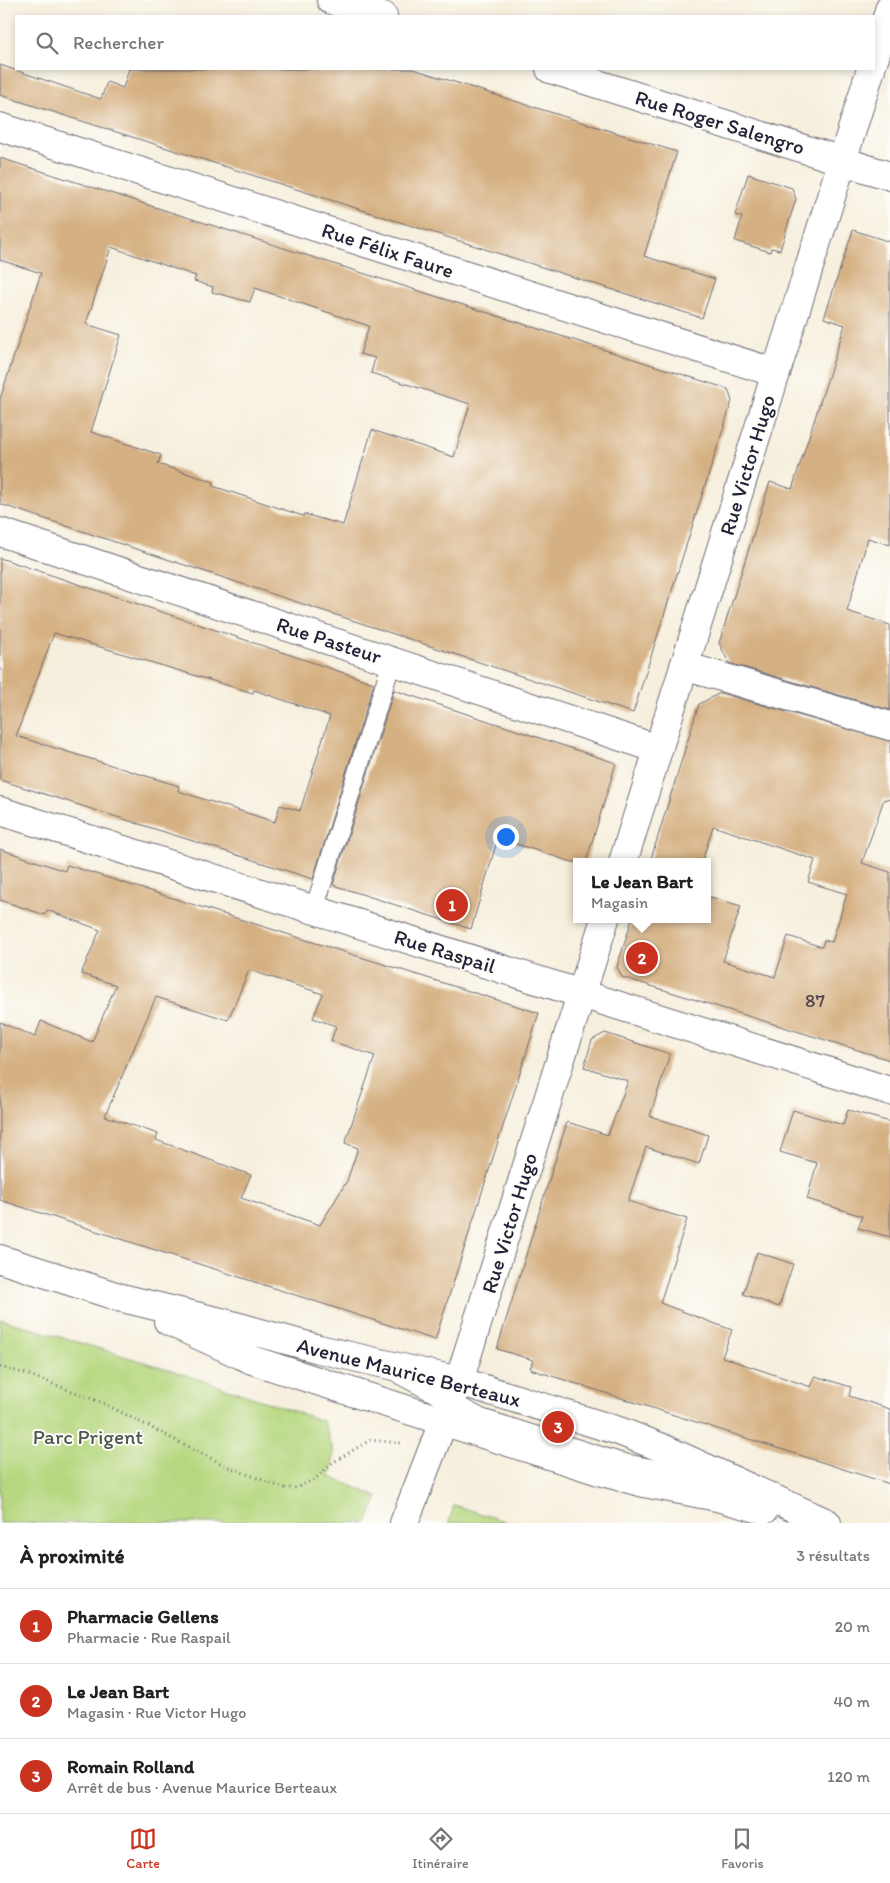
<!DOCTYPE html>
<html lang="fr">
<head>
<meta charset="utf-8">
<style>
  body { margin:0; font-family:Itim,sans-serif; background:#f6f6f6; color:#222 }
  .you { position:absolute; left:505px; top:836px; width:18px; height:18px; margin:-12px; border:4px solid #fff; border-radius:50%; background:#1a73e8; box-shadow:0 0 0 8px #1a73e833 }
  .badge { display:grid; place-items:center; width:32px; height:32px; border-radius:50%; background:#c8321e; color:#fff; font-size:16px; font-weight:700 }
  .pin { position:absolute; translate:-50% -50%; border:2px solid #fff; box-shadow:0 1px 5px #0006 }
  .popup { position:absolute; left:573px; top:858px; width:138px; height:65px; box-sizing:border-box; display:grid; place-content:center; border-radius:0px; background:#fff; filter:drop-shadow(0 1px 4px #0005); font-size:16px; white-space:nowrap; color:#767676 }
  .popup b { font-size:19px; color:#222 }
  .popup::after { content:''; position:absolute; left:50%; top:100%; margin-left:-10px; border:10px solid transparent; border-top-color:#fff }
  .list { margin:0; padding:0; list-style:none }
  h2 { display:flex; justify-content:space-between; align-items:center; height:65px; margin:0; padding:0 20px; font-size:21px }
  h2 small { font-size:16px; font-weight:400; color:#767676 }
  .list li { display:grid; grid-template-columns:32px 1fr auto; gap:15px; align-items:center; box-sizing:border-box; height:75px; padding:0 20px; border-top:1px solid #e0e0e0 }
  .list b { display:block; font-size:19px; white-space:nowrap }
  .list p { margin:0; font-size:16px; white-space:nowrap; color:#767676 }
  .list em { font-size:16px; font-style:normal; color:#767676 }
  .icon { flex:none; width:28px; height:28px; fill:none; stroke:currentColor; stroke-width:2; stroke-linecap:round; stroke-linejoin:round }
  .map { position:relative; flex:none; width:890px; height:1523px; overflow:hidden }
  .search { position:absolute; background:#fff; box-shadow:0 2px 8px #0003; left:15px; right:15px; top:15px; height:55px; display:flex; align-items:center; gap:12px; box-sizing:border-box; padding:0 18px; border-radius:0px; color:#767676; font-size:19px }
  .sheet { height:290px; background:#fff }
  nav { display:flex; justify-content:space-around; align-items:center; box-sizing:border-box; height:70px; border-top:1px solid #e0e0e0; background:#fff; font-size:14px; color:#767676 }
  nav a { display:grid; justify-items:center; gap:2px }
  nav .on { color:#c8321e }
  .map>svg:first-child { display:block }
  .green { fill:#b6d77f; stroke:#6c7c5d }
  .building { fill:#d5b082; fill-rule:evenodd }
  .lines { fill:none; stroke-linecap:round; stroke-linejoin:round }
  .service-casing { stroke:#6c6a74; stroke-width:20 }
  .minor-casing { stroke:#6c6a74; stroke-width:30 }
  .tertiary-casing { stroke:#6c6a74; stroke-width:30 }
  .path { stroke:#6c6a74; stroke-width:3; stroke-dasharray:1 4; stroke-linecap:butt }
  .service { stroke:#fff; stroke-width:18 }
  .minor { stroke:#fff; stroke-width:28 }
  .tertiary { stroke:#fff; stroke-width:28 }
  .labels { text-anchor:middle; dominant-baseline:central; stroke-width:4; stroke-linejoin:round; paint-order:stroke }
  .number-label { font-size:19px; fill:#4f464d }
  .street-label { font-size:21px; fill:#22223b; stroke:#fdfcf7 }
  .park-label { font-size:21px; fill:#4e584f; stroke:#fdfcf7 }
</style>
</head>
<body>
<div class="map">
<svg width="890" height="1523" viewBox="0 0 890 1523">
  <rect width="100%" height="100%" fill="#fdfcf7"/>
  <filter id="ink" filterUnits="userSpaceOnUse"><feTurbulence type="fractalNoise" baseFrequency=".02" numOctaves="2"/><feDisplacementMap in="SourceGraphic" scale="10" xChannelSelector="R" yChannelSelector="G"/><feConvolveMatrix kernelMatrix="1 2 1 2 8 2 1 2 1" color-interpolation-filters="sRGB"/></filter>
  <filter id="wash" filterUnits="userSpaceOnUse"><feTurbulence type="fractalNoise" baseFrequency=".0096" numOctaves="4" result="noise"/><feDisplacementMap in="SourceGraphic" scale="20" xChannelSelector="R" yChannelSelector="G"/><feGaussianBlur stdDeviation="1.12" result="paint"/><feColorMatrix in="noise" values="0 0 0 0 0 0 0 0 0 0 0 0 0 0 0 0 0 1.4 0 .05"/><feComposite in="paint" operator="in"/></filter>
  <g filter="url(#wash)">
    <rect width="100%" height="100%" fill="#f6efdd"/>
    <path class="green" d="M 0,1319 L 171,1370 L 323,1421 L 334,1453 L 330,1477 L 378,1497 L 367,1523 L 0,1523 Z
      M 454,1505 L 510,1523 L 449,1523 Z"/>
    <g id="blocks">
      <path class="building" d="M 0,65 L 101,99 L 107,82 L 123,88 L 129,69 L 413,69 L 677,152 L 644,256 L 715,279 L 702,318 L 0,95 Z
        M 0,158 L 728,389 L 732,401 L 633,713 L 0,504 L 0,399 L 41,273 L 0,260 ZM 111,247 L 196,276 L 194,281 L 213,287 L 212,292 L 250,302 L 255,288 L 369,326 L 360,354 L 375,358 L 371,373 L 470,404 L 454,457 L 372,430 L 343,525 L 304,514 L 303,516 L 213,486 L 214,482 L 158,464 L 161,455 L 91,432 L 121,335 L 86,324 Z
        M 748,174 L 792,188 L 796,199 L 780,250 L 771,248 L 770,252 L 735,241 L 742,217 L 735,215 Z
        M 853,230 L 890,242 L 890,545 L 868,538 L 847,611 L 890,625 L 890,710 L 729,663 L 719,643 L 770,482 L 792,489 L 845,325 L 824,318 Z
        M 0,558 L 374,683 L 313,879 L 0,780 ZM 54,633 L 253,693 L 254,690 L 330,716 L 300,811 L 280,805 L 275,822 L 178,791 L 179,786 L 16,736 Z
        M 394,690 L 616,763 L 586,862 L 572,862 L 498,838 L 471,929 L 333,885 Z
        M 720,693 L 890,741 L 890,800 L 884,799 L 862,863 L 890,872 L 890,1060 L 622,977 L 617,967 L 632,919 L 707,919 L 707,896 L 741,906 L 723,961 L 775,977 L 788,936 L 822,947 L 824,940 L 832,942 L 847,894 L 808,882 L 815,860 L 713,826 L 702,862 L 650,862 L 699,704 Z
        M 0,849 L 65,871 L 67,865 L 539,1013 L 435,1340 L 0,1200 L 0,1022 L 35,1037 L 41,1021 L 92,1042 L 116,985 L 81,974 L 100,930 L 47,910 L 45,915 L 0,900 ZM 249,970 L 323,994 L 313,1018 L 336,1026 L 331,1041 L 375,1056 L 345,1143 L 358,1148 L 347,1181 L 320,1225 L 241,1198 L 251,1175 L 156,1140 L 158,1134 L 105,1116 L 156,997 L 228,1020 Z
        M 605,1033 L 670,1054 L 650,1116 L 708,1135 L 699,1164 L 646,1147 L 628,1201 L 687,1219 L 660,1303 L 732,1330 L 722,1357 L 811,1387 L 815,1376 L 851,1387 L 849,1396 L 890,1409 L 890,1484 L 530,1369 L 533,1360 L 497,1349 L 567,1122 L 608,1135 L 628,1081 L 584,1067 L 592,1040 Z
        M 793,1110 L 843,1125 L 848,1110 L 890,1122 L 890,1237 L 858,1228 L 862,1216 L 807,1199 L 817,1163 L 780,1152 Z
        M 757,1252 L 793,1264 L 779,1307 L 743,1294 Z"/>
    </g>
  </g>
  <g filter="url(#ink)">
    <use href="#blocks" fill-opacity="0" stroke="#6c6a74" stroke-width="1"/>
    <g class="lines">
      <defs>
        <path id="service" d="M 314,910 L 392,661
          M 400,1375 L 481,1418 L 620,1462 L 712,1480"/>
        <path id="minor" d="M 331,0 L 383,16
          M 550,69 L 890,176
          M 0,127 L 776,373
          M 0,532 L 658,749
          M 684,666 L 890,726
          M 0,811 L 890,1091"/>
        <path id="tertiary" d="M 874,60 L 890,7
          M 623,862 L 871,69
          M 0,1259 L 122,1298 L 221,1322 L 319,1349 L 459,1381 L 619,1431 L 660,1447 L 827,1523
          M 168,1321 L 252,1360 L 602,1472 L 644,1483 L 717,1497 L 764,1510
          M 404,1523 L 459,1381 L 605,919"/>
      </defs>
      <use href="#service" class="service-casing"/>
      <use href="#minor" class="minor-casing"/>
      <use href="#tertiary" class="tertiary-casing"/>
      <path class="path" d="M 0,1367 L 24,1373 L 101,1402 L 226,1466 L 283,1488 L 297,1488 L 316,1478 L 332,1463 L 370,1440 L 401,1443"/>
      <use href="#service" class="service"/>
      <use href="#minor" class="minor"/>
      <use href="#tertiary" class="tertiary"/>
    </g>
  </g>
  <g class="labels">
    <g class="number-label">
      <text x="815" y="1000">87</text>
    </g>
    <g class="street-label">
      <text transform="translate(720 122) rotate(17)">Rue Roger Salengro</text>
      <text transform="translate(388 250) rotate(18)">Rue Félix Faure</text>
      <text transform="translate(747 465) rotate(-73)">Rue Victor Hugo</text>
      <text transform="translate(329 640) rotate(18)">Rue Pasteur</text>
      <text transform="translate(445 951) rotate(17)">Rue Raspail</text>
      <text transform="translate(509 1223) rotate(-73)">Rue Victor Hugo</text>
      <text transform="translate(409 1372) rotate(14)">Avenue Maurice Berteaux</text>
    </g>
    <g class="park-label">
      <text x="88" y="1436">Parc Prigent</text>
    </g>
  </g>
</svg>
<div class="you"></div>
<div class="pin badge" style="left:452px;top:905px">1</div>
<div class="pin badge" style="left:642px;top:958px">2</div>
<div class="popup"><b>Le Jean Bart</b>Magasin</div>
<div class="pin badge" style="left:558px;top:1427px">3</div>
<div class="search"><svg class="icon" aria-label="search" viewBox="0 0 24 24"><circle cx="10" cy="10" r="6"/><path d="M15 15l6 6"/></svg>Rechercher</div>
</div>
<section class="sheet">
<h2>À proximité<small>3 résultats</small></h2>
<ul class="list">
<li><span class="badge">1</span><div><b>Pharmacie Gellens</b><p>Pharmacie · Rue Raspail</p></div><em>20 m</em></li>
<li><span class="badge">2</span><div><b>Le Jean Bart</b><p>Magasin · Rue Victor Hugo</p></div><em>40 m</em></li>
<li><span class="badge">3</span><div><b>Romain Rolland</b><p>Arrêt de bus · Avenue Maurice Berteaux</p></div><em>120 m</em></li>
</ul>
</section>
<nav>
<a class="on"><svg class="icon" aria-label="map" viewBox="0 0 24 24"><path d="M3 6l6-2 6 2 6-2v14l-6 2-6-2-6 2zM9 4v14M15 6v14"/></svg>Carte</a>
<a><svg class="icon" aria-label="directions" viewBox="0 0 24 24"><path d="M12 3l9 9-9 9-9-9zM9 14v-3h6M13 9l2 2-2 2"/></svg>Itinéraire</a>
<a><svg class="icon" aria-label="saved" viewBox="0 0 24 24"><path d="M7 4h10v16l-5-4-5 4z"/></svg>Favoris</a>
</nav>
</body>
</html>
